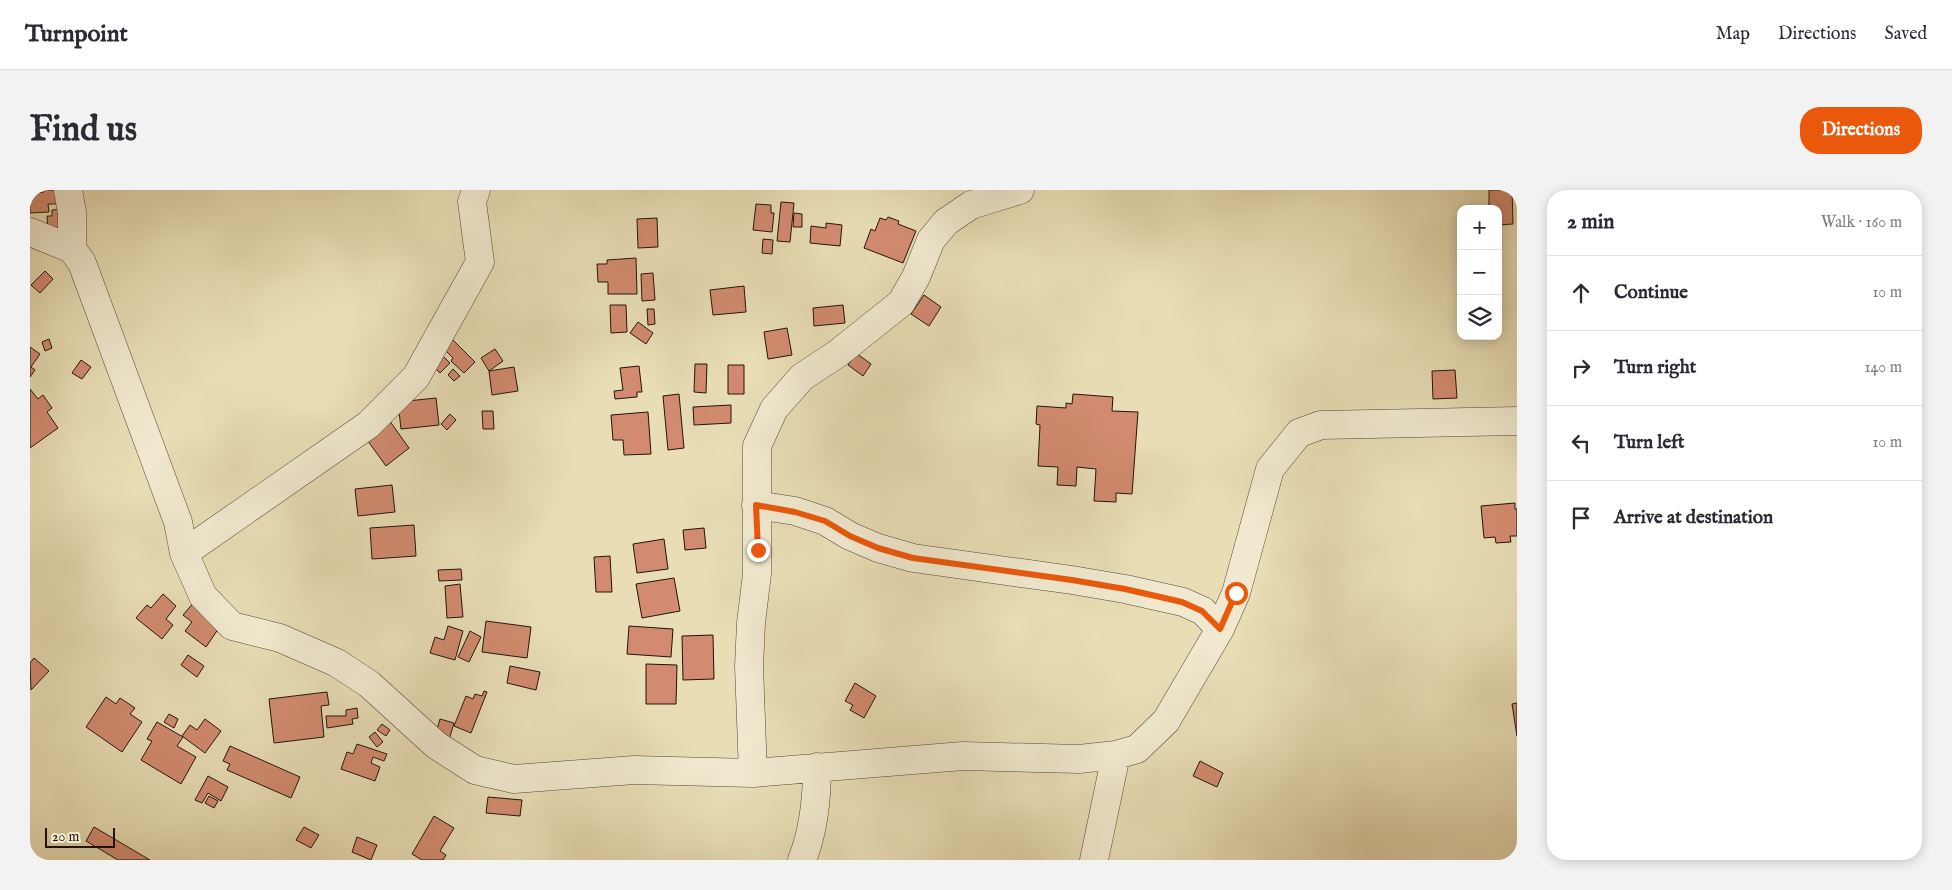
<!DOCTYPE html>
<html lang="en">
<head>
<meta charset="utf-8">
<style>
  body { margin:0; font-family:"IM FELL English",serif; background:#f2f2f3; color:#2b2b33 }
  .controls { position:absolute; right:15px; top:15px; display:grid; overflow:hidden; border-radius:10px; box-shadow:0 2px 12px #0003 }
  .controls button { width:45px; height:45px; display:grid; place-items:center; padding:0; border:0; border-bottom:1px solid #e1e1e2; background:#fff; color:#2b2b33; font:25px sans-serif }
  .scale { position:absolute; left:15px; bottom:12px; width:70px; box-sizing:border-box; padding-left:5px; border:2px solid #22140a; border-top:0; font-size:14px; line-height:18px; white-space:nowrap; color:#22140a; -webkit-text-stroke:4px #f0e9cf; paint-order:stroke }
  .stop { position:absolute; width:15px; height:15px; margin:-11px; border:4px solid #ea580c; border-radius:50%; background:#fff }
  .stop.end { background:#ea580c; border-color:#fff; box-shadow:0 1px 5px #0008 }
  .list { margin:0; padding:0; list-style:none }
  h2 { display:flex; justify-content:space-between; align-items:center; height:65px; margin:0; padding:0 20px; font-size:21px }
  h2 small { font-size:16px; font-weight:400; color:#7c7c81 }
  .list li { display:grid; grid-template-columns:32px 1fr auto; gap:15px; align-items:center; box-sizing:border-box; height:75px; padding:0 20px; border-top:1px solid #e1e1e2 }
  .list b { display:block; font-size:19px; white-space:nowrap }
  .list em { font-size:16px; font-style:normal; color:#7c7c81 }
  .icon { flex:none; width:28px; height:28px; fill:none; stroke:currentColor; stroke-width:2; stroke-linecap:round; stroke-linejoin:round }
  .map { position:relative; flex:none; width:1487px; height:670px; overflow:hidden; border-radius:20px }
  header { display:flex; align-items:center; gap:30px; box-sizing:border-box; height:70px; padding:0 25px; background:#fff; border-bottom:1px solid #e1e1e2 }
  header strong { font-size:24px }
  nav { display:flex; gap:28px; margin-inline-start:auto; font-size:18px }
  .intro { display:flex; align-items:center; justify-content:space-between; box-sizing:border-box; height:120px; padding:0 30px }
  h1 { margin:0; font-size:35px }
  .button { padding:12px 22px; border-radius:20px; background:#ea580c; color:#fff; font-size:18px; font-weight:700 }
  main { display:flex; gap:30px; padding:0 30px }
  aside { flex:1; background:#fff; border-radius:20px; box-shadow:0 2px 12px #0003 }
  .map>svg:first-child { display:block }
  .building { fill:#d28b70; stroke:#22140a }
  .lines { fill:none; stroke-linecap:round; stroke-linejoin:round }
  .minor-casing { stroke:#544635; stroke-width:29 }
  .minor { stroke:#f0e9cf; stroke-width:28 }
  .route { stroke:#ea580c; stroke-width:6 }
</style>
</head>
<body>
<header>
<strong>Turnpoint</strong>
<nav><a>Map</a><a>Directions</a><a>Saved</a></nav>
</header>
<div class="intro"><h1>Find us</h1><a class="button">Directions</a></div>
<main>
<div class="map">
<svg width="1487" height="670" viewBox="0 0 1487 670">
  <rect width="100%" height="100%" fill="#e8ddb5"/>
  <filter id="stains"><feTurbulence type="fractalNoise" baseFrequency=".004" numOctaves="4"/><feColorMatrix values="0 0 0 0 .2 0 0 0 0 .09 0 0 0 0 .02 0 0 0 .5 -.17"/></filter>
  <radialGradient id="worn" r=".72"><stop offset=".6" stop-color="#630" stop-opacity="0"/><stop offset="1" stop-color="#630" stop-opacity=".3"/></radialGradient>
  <path class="building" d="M 0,0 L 6,0 L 6,3 L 14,2 L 13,0 L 28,0 L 28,14 L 18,14 L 19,22 L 0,23 Z
    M 1459,0 L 1482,0 L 1483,34 L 1468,35 L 1468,19 L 1459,19 Z
    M 751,12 L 764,13 L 760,52 L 747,51 Z
    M 726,14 L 741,15 L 741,23 L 744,23 L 742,42 L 723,40 Z
    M 33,19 L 29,44 L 18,42 L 17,26 L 22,26 L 22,20 Z
    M 764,23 L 772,24 L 772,37 L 763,37 Z
    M 858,27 L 869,31 L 868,34 L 886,41 L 873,73 L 834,58 L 841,39 L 845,41 L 850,28 L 856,30 Z
    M 627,28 L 628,57 L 608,58 L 607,29 Z
    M 796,33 L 812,35 L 810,56 L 780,53 L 781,36 L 796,38 Z
    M 733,49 L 743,50 L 742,64 L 732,63 Z
    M 606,68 L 607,104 L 578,104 L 578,92 L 568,92 L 567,74 L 577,74 L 577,70 Z
    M 15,81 L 23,89 L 10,103 L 1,95 Z
    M 623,83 L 625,110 L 612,111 L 611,84 Z
    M 714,96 L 716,122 L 683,125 L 680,100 Z
    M 894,105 L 911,117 L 899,136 L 881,124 Z
    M 580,115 L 596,115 L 597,142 L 581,143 Z
    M 813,115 L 815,133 L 784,136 L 783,118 Z
    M 617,119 L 624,119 L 625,134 L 618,135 Z
    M 608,132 L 623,143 L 616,154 L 600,143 Z
    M 757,138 L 762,165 L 738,169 L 734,142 Z
    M 19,149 L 22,158 L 15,161 L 12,152 Z
    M 423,150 L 445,172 L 434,183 L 421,171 L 423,168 L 414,159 Z
    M 0,157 L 10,164 L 1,177 L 5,180 L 0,187 Z
    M 465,159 L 473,171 L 459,181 L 451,168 Z
    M 826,163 L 841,174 L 833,186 L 818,175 Z
    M 411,164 L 420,173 L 410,183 L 401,174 Z
    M 51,170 L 61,177 L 52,189 L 42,183 Z
    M 665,174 L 677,174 L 676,203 L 664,202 Z
    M 698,175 L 714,175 L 714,204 L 698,204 Z
    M 609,176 L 612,202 L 607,202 L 607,207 L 585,209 L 584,201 L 593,200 L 590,178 Z
    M 484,177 L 488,201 L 462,205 L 459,181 Z
    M 423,179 L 430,186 L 424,191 L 418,185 Z
    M 1425,180 L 1427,208 L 1403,209 L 1402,181 Z
    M 0,199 L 8,209 L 13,205 L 22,218 L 17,222 L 28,238 L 0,258 Z
    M 649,204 L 654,258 L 638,260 L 633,206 Z
    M 1043,204 L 1083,207 L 1082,221 L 1108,222 L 1102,304 L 1086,303 L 1086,312 L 1064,311 L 1066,279 L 1047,277 L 1046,296 L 1027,295 L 1028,277 L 1008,276 L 1010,235 L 1006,234 L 1007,216 L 1036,218 L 1036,213 L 1042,214 Z
    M 406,208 L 409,235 L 371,239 L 368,212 Z
    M 701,215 L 701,233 L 664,235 L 663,217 Z
    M 452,221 L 463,221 L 464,239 L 453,239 Z
    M 618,222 L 621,264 L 594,265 L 593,250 L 583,250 L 581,225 Z
    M 420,224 L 426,230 L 417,240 L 411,234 Z
    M 359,230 L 379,258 L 356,276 L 335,247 Z
    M 362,295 L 365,322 L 328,326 L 325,299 Z
    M 1485,313 L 1485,319 L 1487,319 L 1487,346 L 1480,346 L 1481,352 L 1466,353 L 1465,347 L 1454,348 L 1451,316 Z
    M 384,335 L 386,366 L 342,369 L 340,338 Z
    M 674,338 L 676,358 L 655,360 L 653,340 Z
    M 634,349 L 638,379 L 607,383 L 603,354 Z
    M 580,366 L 582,402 L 566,402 L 564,367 Z
    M 431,379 L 432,390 L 409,391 L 408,380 Z
    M 644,388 L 650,421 L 612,428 L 606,394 Z
    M 430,394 L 433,427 L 417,428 L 415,396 Z
    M 133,404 L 146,416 L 136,429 L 143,435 L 132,449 L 106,428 L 117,415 L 121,418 Z
    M 165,411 L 193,432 L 176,457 L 155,441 L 162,432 L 153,425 Z
    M 456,431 L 501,437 L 497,468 L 452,462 Z
    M 418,436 L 433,441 L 425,470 L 400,463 L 405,447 L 414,450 Z
    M 599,436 L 643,439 L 641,467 L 597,464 Z
    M 440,441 L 451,447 L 439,472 L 428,467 Z
    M 683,445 L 684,489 L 653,490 L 652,446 Z
    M 158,465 L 174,476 L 167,487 L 151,475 Z
    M 4,468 L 19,481 L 1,500 L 0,473 Z
    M 616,474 L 647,475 L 646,514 L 616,514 Z
    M 480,476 L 510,482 L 506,500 L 477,493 Z
    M 825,493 L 846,506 L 834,528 L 820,520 L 823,515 L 815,511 Z
    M 454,501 L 457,502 L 441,543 L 424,536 L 436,506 L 443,509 L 445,504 L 452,506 Z
    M 297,502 L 299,515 L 291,516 L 294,547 L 244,553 L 239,509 Z
    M 76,507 L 86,514 L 90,508 L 105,518 L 100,524 L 112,532 L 92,562 L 56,537 Z
    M 1487,513 L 1487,546 L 1482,514 Z
    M 327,518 L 328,528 L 322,529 L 323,534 L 297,538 L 296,526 L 316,526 L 316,520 Z
    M 139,524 L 148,529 L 144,538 L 134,532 Z
    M 175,529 L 191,541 L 175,563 L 152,546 L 160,535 L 167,540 Z
    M 410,529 L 424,533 L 419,550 L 405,546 Z
    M 127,532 L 153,547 L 147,556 L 166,567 L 151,594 L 111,570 L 122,551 L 117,549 Z
    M 352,534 L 360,540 L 356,546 L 347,540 Z
    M 345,542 L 353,552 L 347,557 L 339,547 Z
    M 327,554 L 357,564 L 354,571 L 343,567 L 341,573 L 350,577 L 345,591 L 311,579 L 317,562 L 323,564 Z
    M 200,556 L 270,587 L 261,608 L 197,580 L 200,574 L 193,571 Z
    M 1170,571 L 1193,583 L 1187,597 L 1163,586 Z
    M 178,586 L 198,597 L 191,611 L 178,603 L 172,613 L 165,610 Z
    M 179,606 L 188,611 L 184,618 L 175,613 Z
    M 458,607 L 492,610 L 490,626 L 456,623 Z
    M 404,626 L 424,638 L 410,661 L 416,665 L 413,670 L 392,670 L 382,664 Z
    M 64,637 L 120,670 L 88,670 L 56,651 Z
    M 274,637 L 289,645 L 281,658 L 266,650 Z
    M 327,647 L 347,655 L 341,670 L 322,662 Z"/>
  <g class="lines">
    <defs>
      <path id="minor" d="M 38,0 L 42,22 L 42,59
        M 0,42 L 42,59 L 52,73 L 148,332 L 154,363 L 173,406 L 202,436 L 250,448 L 307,473 L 339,494 L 406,555 L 445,580 L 484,589 L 604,580 L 723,583 L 933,566 L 1049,569 L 1086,565 L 1107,559 L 1136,531 L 1190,439 L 1206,403 L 1240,279 L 1269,243 L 1291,235 L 1487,231
        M 726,315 L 765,321 L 795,331 L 820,346 L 848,358 L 883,368 L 1042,390 L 1095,399 L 1153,412 L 1173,421 L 1190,439
        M 154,363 L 338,235 L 386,187 L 450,72 L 442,12 L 446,0
        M 723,583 L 719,476 L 721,433 L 727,384 L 727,256 L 744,219 L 772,187 L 807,164 L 871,113 L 886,87 L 901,50 L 916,32 L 941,15 L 990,0
        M 772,670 C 784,640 787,609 787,577
        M 1064,670 L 1086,565"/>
    </defs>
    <use href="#minor" class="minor-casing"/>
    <use href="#minor" class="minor"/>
  </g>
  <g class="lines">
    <path class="route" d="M 728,360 L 726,315 L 765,322 L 795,331 L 820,346 L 848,358 L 883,368 L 1042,390 L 1095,399 L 1152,412 L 1172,421 L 1190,439 L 1206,403"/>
  </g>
  <rect width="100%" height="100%" filter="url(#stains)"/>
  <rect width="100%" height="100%" fill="url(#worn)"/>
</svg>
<div class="controls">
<button>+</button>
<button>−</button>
<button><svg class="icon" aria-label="layers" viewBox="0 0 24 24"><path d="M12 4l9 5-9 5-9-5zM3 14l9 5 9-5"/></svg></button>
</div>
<div class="scale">20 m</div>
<div class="stop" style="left:1206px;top:403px"></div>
<div class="stop end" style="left:728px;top:360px"></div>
</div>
<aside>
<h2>2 min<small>Walk · 160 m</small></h2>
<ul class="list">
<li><svg class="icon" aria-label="ahead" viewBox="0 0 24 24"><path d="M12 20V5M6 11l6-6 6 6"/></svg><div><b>Continue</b></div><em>10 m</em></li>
<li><svg class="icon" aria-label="right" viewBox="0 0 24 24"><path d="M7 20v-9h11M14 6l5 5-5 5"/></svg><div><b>Turn right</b></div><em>140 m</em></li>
<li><svg class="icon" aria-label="left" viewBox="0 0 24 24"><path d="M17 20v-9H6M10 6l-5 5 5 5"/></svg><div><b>Turn left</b></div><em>10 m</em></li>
<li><svg class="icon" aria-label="arrive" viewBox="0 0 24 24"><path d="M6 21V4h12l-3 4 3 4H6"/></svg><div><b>Arrive at destination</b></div></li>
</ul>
</aside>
</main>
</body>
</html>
